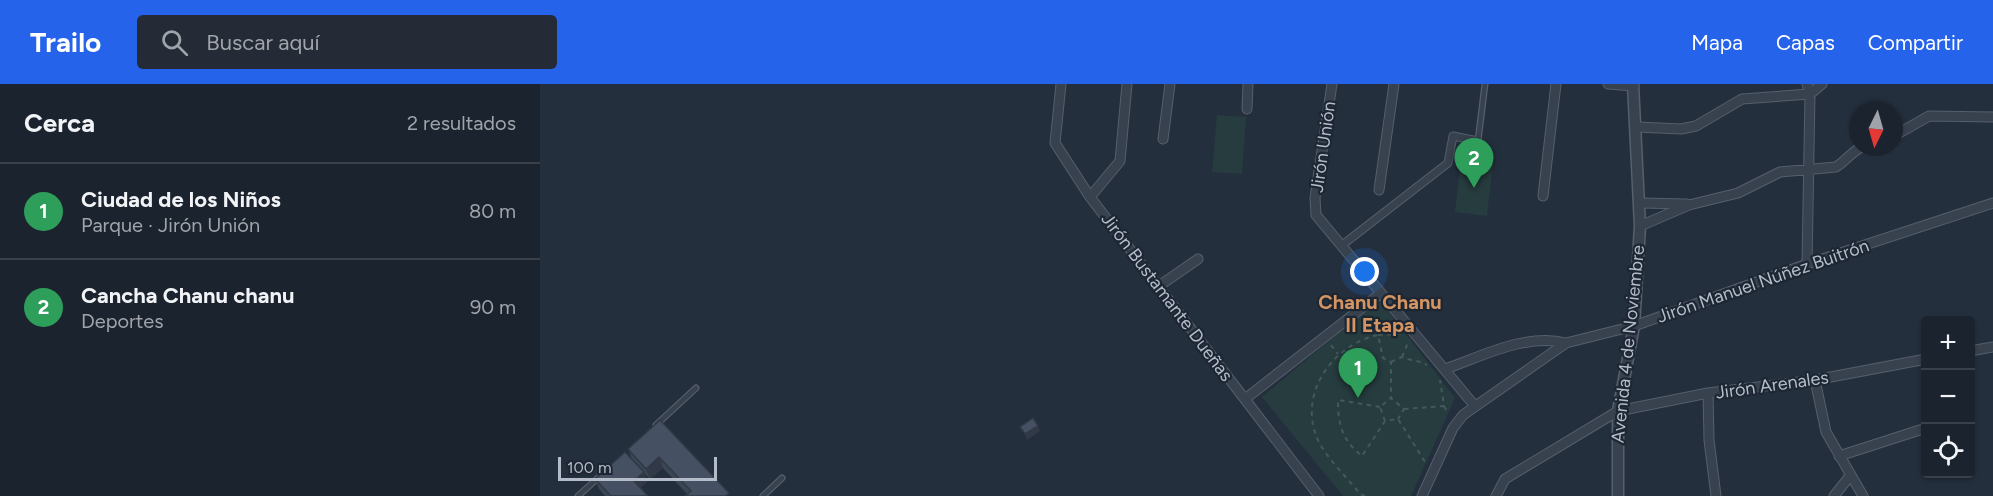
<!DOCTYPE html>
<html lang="es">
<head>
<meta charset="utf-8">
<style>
  body { margin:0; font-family:Figtree,sans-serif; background:#242b36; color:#f1f3f6 }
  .controls { position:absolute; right:18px; bottom:18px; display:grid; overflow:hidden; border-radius:6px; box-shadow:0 2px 4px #0004 }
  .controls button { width:54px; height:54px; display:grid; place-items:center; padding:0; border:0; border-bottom:2px solid #39404a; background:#1b232e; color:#f1f3f6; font:30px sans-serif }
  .compass { position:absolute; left:1309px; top:18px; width:54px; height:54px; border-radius:50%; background:#1b232e; box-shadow:0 2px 4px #0004; rotate:185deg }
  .scale { position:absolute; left:18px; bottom:15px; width:159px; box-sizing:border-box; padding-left:6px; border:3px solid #b4bcc9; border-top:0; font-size:16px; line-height:21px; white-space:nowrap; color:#b4bcc9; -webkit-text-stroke:4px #1d2633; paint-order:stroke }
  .you { position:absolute; left:825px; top:188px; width:21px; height:21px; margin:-15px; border:4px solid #fff; border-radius:50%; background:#1a73e8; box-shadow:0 0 0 9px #1a73e833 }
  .badge { display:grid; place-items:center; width:39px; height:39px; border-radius:50%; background:#2563eb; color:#fff; font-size:20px; font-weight:700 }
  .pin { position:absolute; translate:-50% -50px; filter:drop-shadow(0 2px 3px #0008) }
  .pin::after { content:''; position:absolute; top:32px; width:21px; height:18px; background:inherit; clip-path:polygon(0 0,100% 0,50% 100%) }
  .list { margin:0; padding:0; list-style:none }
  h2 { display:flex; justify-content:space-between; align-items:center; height:78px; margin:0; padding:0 24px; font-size:26px }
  h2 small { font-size:20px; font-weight:400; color:#a0a4aa }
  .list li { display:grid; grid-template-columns:39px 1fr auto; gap:18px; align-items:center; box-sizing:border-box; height:96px; padding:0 24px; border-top:2px solid #39404a }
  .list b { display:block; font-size:22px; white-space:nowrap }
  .list p { margin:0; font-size:20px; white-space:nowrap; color:#a0a4aa }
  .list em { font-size:20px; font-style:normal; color:#a0a4aa }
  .icon { flex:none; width:33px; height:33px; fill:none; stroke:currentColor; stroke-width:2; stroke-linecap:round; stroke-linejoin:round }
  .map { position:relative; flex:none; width:1453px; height:412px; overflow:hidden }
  header { display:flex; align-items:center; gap:36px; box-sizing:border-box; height:84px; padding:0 30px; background:#2563eb; color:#fff }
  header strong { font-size:28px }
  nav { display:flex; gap:33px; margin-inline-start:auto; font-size:21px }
  .search { width:420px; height:54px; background:#242b36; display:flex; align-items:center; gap:15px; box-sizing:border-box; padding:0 21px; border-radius:6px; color:#a0a4aa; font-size:22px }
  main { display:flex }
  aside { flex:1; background:#1b232e }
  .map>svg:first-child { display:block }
  .green { fill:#263c3f }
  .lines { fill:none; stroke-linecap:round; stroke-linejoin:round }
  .service-casing { stroke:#565f6c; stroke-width:7 }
  .pedestrian-casing { stroke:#565f6c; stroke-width:9 }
  .minor-casing { stroke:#565f6c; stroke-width:11 }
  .tertiary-casing { stroke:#565f6c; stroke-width:13 }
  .path { stroke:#44595c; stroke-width:2; stroke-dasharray:4.5 4.5; stroke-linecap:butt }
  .service { stroke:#38414e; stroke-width:4.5 }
  .pedestrian { stroke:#38414e; stroke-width:7 }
  .minor { stroke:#38414e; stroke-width:9 }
  .tertiary { stroke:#38414e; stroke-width:10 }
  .wall { fill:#3b4654 }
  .shaded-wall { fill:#303945 }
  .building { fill:#455162; stroke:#303945; stroke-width:1.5 }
  .labels { text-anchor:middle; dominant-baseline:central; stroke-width:4.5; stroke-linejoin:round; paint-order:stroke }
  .street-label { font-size:18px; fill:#b4bcc9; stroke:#1d2633 }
  .neighbourhood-label { font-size:20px; font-weight:bold; fill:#d59563; stroke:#1d2633 }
</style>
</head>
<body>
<header>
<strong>Trailo</strong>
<div class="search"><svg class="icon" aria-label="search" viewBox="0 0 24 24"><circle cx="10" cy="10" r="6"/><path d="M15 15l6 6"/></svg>Buscar aquí</div>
<nav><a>Mapa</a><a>Capas</a><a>Compartir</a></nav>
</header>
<main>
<aside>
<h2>Cerca<small>2 resultados</small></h2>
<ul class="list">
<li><span class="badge" style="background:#2e9e5b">1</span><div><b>Ciudad de los Niños</b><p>Parque · Jirón Unión</p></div><em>80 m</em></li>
<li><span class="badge" style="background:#2e9e5b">2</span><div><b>Cancha Chanu chanu</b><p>Deportes</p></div><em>90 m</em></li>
</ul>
</aside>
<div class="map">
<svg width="1453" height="412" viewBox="0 0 1453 412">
  <rect width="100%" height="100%" fill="#242f3e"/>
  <path class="green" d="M 677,31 L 706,33 L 702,90 L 672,88 Z
    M 921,76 L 953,79 L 947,132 L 915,128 Z
    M 839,215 L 915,314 L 871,412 L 803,412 L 722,313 Z"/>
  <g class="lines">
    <defs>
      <path id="service" d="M 938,57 L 945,0
        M 116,341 L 156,304
        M 38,412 L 59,393
        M 223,412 L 242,394"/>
      <path id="pedestrian" d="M 801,162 L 908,79 L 913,52 L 938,57"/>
      <path id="minor" d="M 521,0 L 515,59 L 550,113 L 779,412
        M 792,0 L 775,114 L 776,131 L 934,321
        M 1068,0 L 1094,2
        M 707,25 L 708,0
        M 1097,43 L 1141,45 L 1156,42 L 1202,15 L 1270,10 L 1282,0
        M 1354,52 L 1389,32 L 1453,33
        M 623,55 L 630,0
        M 839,106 L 854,0
        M 1003,112 L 1016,0
        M 550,113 L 580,77 L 587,0
        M 1101,119 L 1147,120
        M 1100,142 L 1149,121 L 1198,109 L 1240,88 L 1296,83 C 1306,77 1311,68 1322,63
        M 1267,180 L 1270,10 L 1267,0
        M 619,202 L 658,175
        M 1430,267 L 1453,263
        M 905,285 C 943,272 985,249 1026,259
        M 1275,296 L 1286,348 L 1323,412
        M 1168,309 L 1169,356 L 1176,412
        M 705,315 L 841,209
        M 1299,372 L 1386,344
        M 882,412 L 913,344 L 923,331 L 1026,259 L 1094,242 L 1267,180 L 1453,119
        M 956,412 L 965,395 L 1078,327 L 1168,309 L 1275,296 L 1386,275
        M 1294,412 L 1310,392"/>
      <path id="tertiary" d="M 1078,412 L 1078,327 L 1094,242 L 1100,142 L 1093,0"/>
    </defs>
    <use href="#service" class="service-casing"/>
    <use href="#pedestrian" class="pedestrian-casing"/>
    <use href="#minor" class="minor-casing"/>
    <use href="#tertiary" class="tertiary-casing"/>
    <path class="path" d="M 838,251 L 861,250
      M 791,261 L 798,270
      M 862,273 L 869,256
      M 851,278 L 862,273 C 871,277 878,276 887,281
      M 904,322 L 908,329
      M 840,323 L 798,316 C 798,341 802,356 822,372 L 845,337 L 858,335 L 887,381
      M 864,325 L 904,322 L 900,296
      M 845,337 L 840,323 L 851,314 L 864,325 L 858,335
      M 825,412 L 820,410 C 807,393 786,374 777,354 C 758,308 794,260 838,251 L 843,274 L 851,278 L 851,314"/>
    <use href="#service" class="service"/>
    <use href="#pedestrian" class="pedestrian"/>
    <use href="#minor" class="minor"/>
    <use href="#tertiary" class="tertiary"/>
  </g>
  <path class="wall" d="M 120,336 L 189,409 L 147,410 L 123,384 L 110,395 L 104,389 L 107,398 L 100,404 L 108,412 L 65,412 L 59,405 L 55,395 L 92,375 L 88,365 Z"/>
  <path class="shaded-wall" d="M 498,342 L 500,347 L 487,356 L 485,350 Z
    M 119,373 L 123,384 L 110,395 L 106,385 Z
    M 104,388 L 107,398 L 97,407 L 94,397 Z"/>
  <path class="building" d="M 493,334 L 498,342 L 485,350 L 480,343 Z
    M 120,336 L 189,409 L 186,412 L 145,412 L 151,407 L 119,373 L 106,385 L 88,365 Z
    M 85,368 L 104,388 L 94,397 L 108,412 L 71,412 L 55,395 Z"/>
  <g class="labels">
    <g class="street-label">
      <text transform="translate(783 63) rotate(-82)">Jirón Unión</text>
      <text transform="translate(1223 197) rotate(-19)">Jirón Manuel Núñez Buitrón</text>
      <text transform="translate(627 213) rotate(53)">Jirón Bustamante Dueñas</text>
      <text transform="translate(1088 260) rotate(-84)">Avenida 4 de Noviembre</text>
      <text transform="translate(1232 301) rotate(-8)">Jirón Arenales</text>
    </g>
    <g class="neighbourhood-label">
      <text x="840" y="218">Chanu Chanu<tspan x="840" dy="23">II Etapa</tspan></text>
    </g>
  </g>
</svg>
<div class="controls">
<button>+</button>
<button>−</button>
<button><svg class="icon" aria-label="locate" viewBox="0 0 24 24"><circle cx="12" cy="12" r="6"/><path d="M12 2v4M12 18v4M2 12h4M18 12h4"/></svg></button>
</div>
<svg class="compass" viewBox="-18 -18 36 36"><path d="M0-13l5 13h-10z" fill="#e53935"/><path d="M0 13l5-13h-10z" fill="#a0a4aa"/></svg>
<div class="scale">100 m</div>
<div class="you"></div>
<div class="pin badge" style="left:818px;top:314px;background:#2e9e5b">1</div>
<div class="pin badge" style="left:934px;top:104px;background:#2e9e5b">2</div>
</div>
</main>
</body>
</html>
